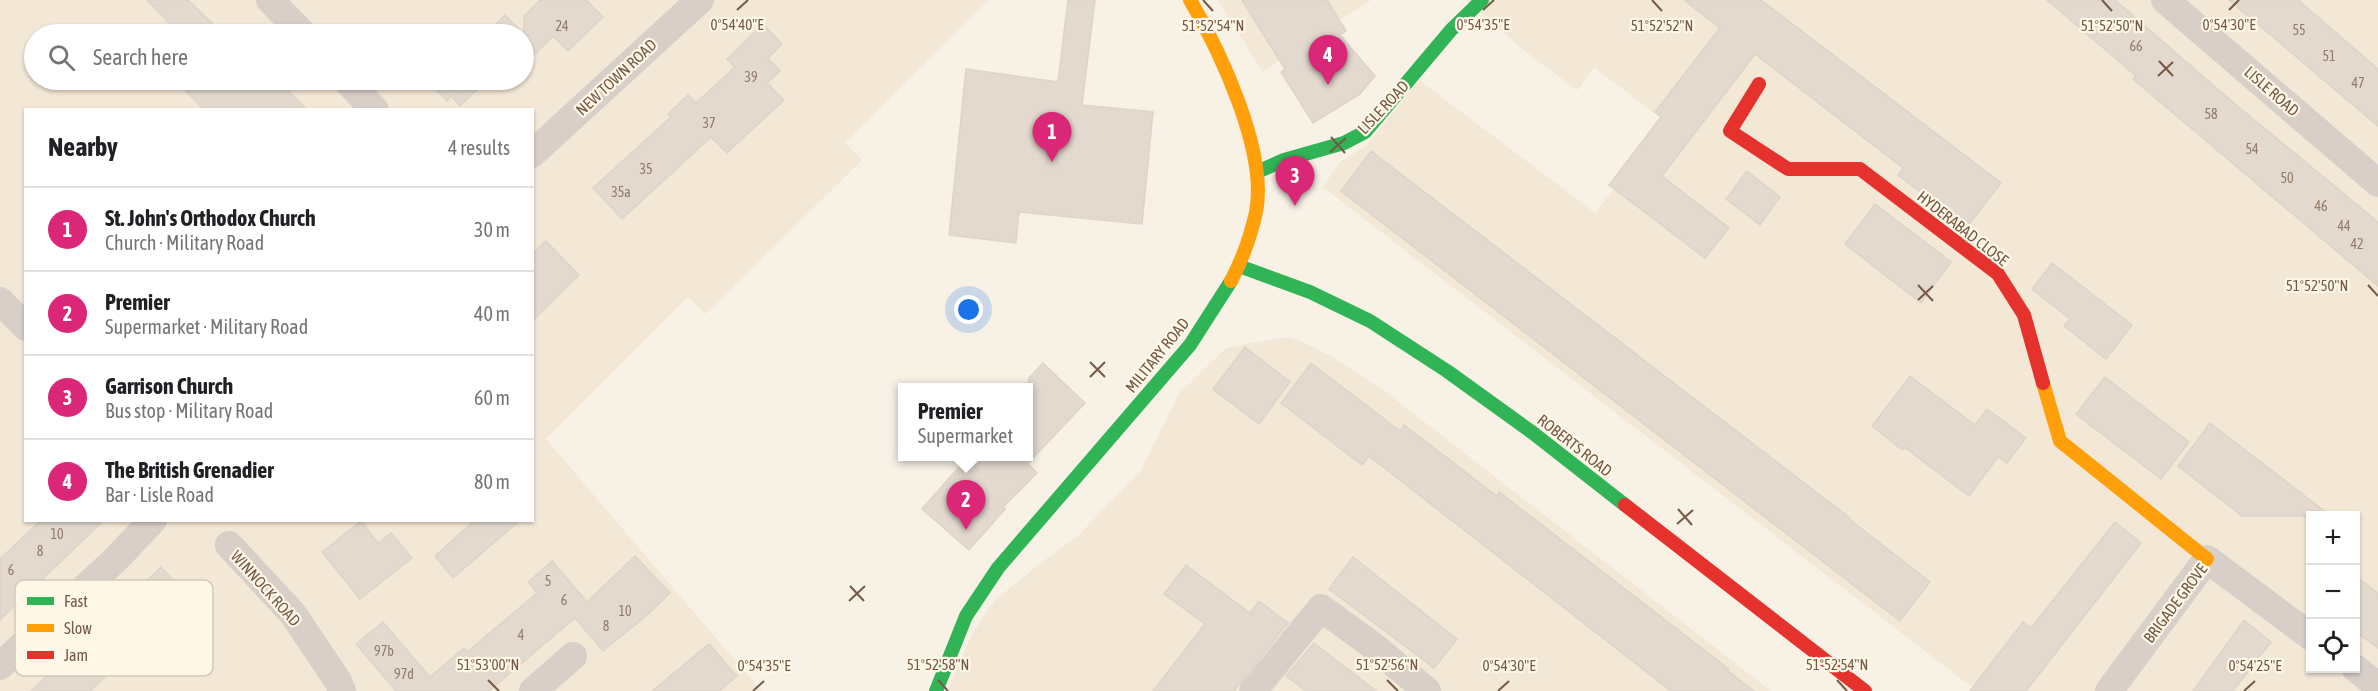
<!DOCTYPE html>
<html lang="en">
<head>
<meta charset="utf-8">
<style>
  body { margin:0; font-family:"Asap Condensed",sans-serif; background:#f6f6f6; color:#202124 }
  .controls { position:absolute; right:18px; bottom:18px; display:grid; overflow:hidden; border-radius:0px; box-shadow:0 2px 4px #0004 }
  .controls button { width:54px; height:54px; display:grid; place-items:center; padding:0; border:0; border-bottom:2px solid #e0e0e0; background:#fff; color:#202124; font:30px sans-serif }
  .you { position:absolute; left:969px; top:310px; width:21px; height:21px; margin:-15px; border:4px solid #fff; border-radius:50%; background:#1a73e8; box-shadow:0 0 0 9px #1a73e833 }
  .badge { display:grid; place-items:center; width:39px; height:39px; border-radius:50%; background:#db2777; color:#fff; font-size:20px; font-weight:700 }
  .pin { position:absolute; translate:-50% -50px; filter:drop-shadow(0 2px 3px #0008) }
  .pin::after { content:''; position:absolute; top:32px; width:21px; height:18px; background:inherit; clip-path:polygon(0 0,100% 0,50% 100%) }
  .popup { position:absolute; left:898px; top:383px; width:135px; height:78px; box-sizing:border-box; display:grid; place-content:center; border-radius:0px; background:#fff; filter:drop-shadow(0 2px 4px #0005); font-size:20px; white-space:nowrap; color:#757577 }
  .popup b { font-size:22px; color:#202124 }
  .popup::after { content:''; position:absolute; left:50%; top:100%; margin-left:-12px; border:12px solid transparent; border-top-color:#fff }
  .list { margin:0; padding:0; list-style:none }
  h2 { display:flex; justify-content:space-between; align-items:center; height:78px; margin:0; padding:0 24px; font-size:26px }
  h2 small { font-size:20px; font-weight:400; color:#757577 }
  .list li { display:grid; grid-template-columns:39px 1fr auto; gap:18px; align-items:center; box-sizing:border-box; height:84px; padding:0 24px; border-top:2px solid #e0e0e0 }
  .list b { display:block; font-size:22px; white-space:nowrap }
  .list p { margin:0; font-size:20px; white-space:nowrap; color:#757577 }
  .list em { font-size:20px; font-style:normal; color:#757577 }
  .icon { flex:none; width:33px; height:33px; fill:none; stroke:currentColor; stroke-width:2; stroke-linecap:round; stroke-linejoin:round }
  .map { position:relative; flex:none; width:2378px; height:691px; overflow:hidden }
  .search { position:absolute; background:#fff; box-shadow:0 2px 4px #0004; left:24px; top:24px; width:510px; height:66px; display:flex; align-items:center; gap:15px; box-sizing:border-box; padding:0 21px; border-radius:33px; color:#757577; font-size:22px }
  .panel { position:absolute; background:#fff; box-shadow:0 2px 4px #0004; left:24px; top:108px; width:510px; height:414px; border-radius:0px }
  .map>svg:first-child { display:block }
  .residential { fill:#f3e7d6; fill-rule:evenodd }
  .building { fill:#e3d9ce; stroke:#e0d4c8; stroke-width:1.5 }
  .lines { fill:none; stroke-linecap:round; stroke-linejoin:round }
  .street { stroke:#d8cfc8; stroke-width:28 }
  .fast { stroke:#30b455; stroke-width:14 }
  .slow { stroke:#ff9f0a; stroke-width:14 }
  .jam { stroke:#e5322d; stroke-width:14 }
  .ticks { fill:none; stroke:#755946; stroke-width:2 }
  .labels { text-anchor:middle; dominant-baseline:central; stroke-width:4.5; stroke-linejoin:round; paint-order:stroke }
  .number-label { font-size:14px; fill:#927b6a }
  .street-label { font-size:16px; fill:#755946; stroke:#fff7e7 }
  .key { fill:#fff7e7; stroke:#d6c8b7; stroke-width:1.5 }
  .key-label { font-size:16px; fill:#755946 }
  .ticks-label { font-size:15px; text-anchor:middle; fill:#755946; stroke:#fff7e7; stroke-width:4.5; stroke-linejoin:round; paint-order:stroke }
</style>
</head>
<body>
<div class="map">
<svg width="2378" height="691" viewBox="0 0 2378 691">
  <rect width="100%" height="100%" fill="#f7f1e6"/>
  <path class="residential" d="M 0,0 L 987,0 L 845,143 L 862,160 L 705,314 L 688,297 L 546,439 L 761,691 L 0,691 ZM 34,34 L 524,34 L 524,80 L 34,80 ZM 26,110 L 532,110 L 532,520 L 26,520 Z
    M 1218,0 L 1371,0 L 1263,72 Z
    M 1466,0 L 2378,0 L 2378,691 L 1977,691 L 1323,187 L 1340,162 L 1367,145 L 1419,80 L 1595,213 L 1667,123 L 1594,67 L 1577,90 L 1521,48 ZM 2310,516 L 2356,516 L 2356,668 L 2310,668 Z
    M 1288,337 L 1303,342 L 1334,358 L 1383,390 L 1771,691 L 948,691 L 972,634 L 994,601 L 1042,562 L 1078,536 L 1141,470 L 1180,393 L 1226,348 Z"/>
  <path class="building" d="M 147,0 L 188,0 L 219,30 L 214,34 L 179,34 Z
    M 540,0 L 586,0 L 603,17 L 568,51 L 553,36 L 524,65 L 524,34 L 486,34 L 505,15 L 524,34 L 524,16 Z
    M 1068,0 L 1095,0 L 1082,105 L 1153,112 L 1142,224 L 1019,212 L 1016,243 L 949,235 L 966,69 L 1058,82 Z
    M 1242,0 L 1327,0 L 1346,31 L 1340,35 L 1375,76 L 1360,94 L 1313,123 L 1281,72 L 1285,69 Z
    M 1684,0 L 1761,0 L 2001,183 L 1967,227 L 1898,175 L 1903,168 L 1755,54 L 1662,176 L 1729,228 L 1705,258 L 1609,185 L 1661,117 L 1655,112 L 1720,28 Z
    M 2047,0 L 2115,0 L 2235,104 L 2378,222 L 2378,286 L 2133,79 L 2136,76 Z
    M 2229,0 L 2298,0 L 2378,69 L 2378,126 Z
    M 763,24 L 782,44 L 768,58 L 780,71 L 767,83 L 784,100 L 727,153 L 711,137 L 622,219 L 593,188 L 671,117 L 668,114 L 688,95 L 696,103 L 735,67 L 727,59 Z
    M 175,80 L 279,80 L 307,110 L 205,110 Z
    M 427,80 L 487,80 L 460,106 L 451,96 L 447,101 Z
    M 1371,151 L 1850,518 L 1849,519 L 1930,582 L 1900,621 L 1341,191 Z
    M 1747,171 L 1780,197 L 1760,225 L 1726,199 Z
    M 1875,204 L 1951,262 L 1921,303 L 1845,244 Z
    M 546,241 L 579,275 L 532,321 L 532,254 Z
    M 2052,263 L 2132,325 L 2106,359 L 2064,326 L 2070,319 L 2032,289 Z
    M 1245,347 L 1290,382 L 1259,424 L 1213,389 Z
    M 1043,363 L 1085,403 L 1029,462 L 1029,378 Z
    M 1311,363 L 1400,431 L 1404,425 L 1497,496 L 1499,492 L 1729,669 L 1727,670 L 1754,691 L 1671,691 L 1369,456 L 1362,465 L 1281,403 Z
    M 1910,376 L 1975,425 L 1987,409 L 2026,438 L 2007,463 L 1998,457 L 1969,496 L 1904,447 L 1902,450 L 1872,426 Z
    M 2105,377 L 2189,442 L 2161,479 L 2076,414 Z
    M 2210,423 L 2331,516 L 2242,516 L 2178,466 Z
    M 969,456 L 1020,456 L 1037,473 L 1003,507 L 1005,509 L 969,550 L 922,509 Z
    M 41,520 L 104,520 L 0,620 L 0,559 Z
    M 475,520 L 520,520 L 453,578 L 435,556 Z
    M 361,521 L 378,543 L 391,533 L 412,558 L 360,599 L 322,552 Z
    M 2115,522 L 2141,543 L 2026,691 L 1970,691 L 2023,622 L 2031,628 Z
    M 635,556 L 670,593 L 646,616 L 603,651 L 575,618 L 489,691 L 396,691 L 356,644 L 383,622 L 430,677 L 464,648 L 467,652 L 537,593 L 528,582 L 552,561 L 587,602 Z
    M 1353,557 L 1457,639 L 1434,668 L 1329,589 Z
    M 1186,565 L 1250,613 L 1259,601 L 1288,623 L 1234,691 L 1153,691 L 1205,624 L 1164,594 Z
    M 161,567 L 188,596 L 120,663 L 90,691 L 31,691 Z
    M 2355,576 L 2378,593 L 2378,648 L 2355,631 Z
    M 2244,620 L 2271,642 L 2233,691 L 2193,691 Z
    M 1314,643 L 1376,691 L 1306,691 L 1286,676 Z
    M 709,644 L 737,676 L 719,691 L 652,691 Z"/>
  <g class="lines">
    <path class="street" d="M 270,0 L 303,34
      M 2165,0 L 2378,183
      M 346,80 L 375,110
      M 532,154 L 700,0
      M 0,301 L 26,327
      M 229,545 L 293,614 L 338,681 L 342,691
      M 0,666 L 115,560 L 153,520
      M 2355,668 L 2378,686
      M 533,691 L 573,656
      M 1253,691 L 1321,608 L 1372,645 L 1427,691
      M 2109,691 L 2207,559 L 2310,636"/>
    <path class="fast" d="M 1257,172 L 1284,160 L 1344,143 L 1365,132 L 1451,30 L 1482,0
      M 1239,266 L 1310,292 L 1370,321 L 1447,371 L 1533,433 L 1625,505
      M 936,691 L 966,616 L 998,568 L 1190,345 L 1231,281"/>
    <path class="slow" d="M 1190,0 C 1220,51 1268,152 1256,212 C 1251,235 1242,260 1231,281
      M 2043,383 L 2060,441 L 2207,559"/>
    <path class="jam" d="M 1759,84 L 1730,131 L 1788,169 L 1860,169 L 1998,274 L 2024,315 L 2043,383
      M 1625,505 L 1865,691"/>
  </g>
  <path class="ticks" d="M 1203,0 L 1213,11M 1652,0 L 1662,11M 2102,0 L 2112,11M 737,10 L 748,0M 1483,10 L 1494,0M 2229,10 L 2239,0M 2159,61 L 2173,76M 2158,76 L 2173,62M 1331,137 L 1345,153M 1330,152 L 1346,138M 1918,285 L 1933,301M 2368,285 L 2378,296M 1918,300 L 1933,286M 1090,362 L 1105,377M 1090,377 L 1105,362M 1678,509 L 1692,525M 1677,524 L 1693,510M 850,586 L 864,601M 849,601 L 865,586M 488,680 L 499,691M 938,680 L 948,691M 1387,680 L 1398,691M 1837,680 L 1847,691M 753,691 L 764,681M 1498,691 L 1509,681M 2244,691 L 2255,681"/>
  <g class="labels">
    <g class="number-label">
      <text x="562" y="26">24</text>
      <text x="2299" y="30">55</text>
      <text x="2136" y="46">66</text>
      <text x="2329" y="56">51</text>
      <text x="751" y="77">39</text>
      <text x="2358" y="83">47</text>
      <text x="2211" y="114">58</text>
      <text x="709" y="123">37</text>
      <text x="2252" y="149">54</text>
      <text x="646" y="169">35</text>
      <text x="2287" y="178">50</text>
      <text x="621" y="192">35a</text>
      <text x="2321" y="206">46</text>
      <text x="2344" y="226">44</text>
      <text x="2357" y="244">42</text>
      <text x="57" y="534">10</text>
      <text x="40" y="551">8</text>
      <text x="11" y="570">6</text>
      <text x="548" y="581">5</text>
      <text x="564" y="600">6</text>
      <text x="625" y="611">10</text>
      <text x="606" y="626">8</text>
      <text x="521" y="635">4</text>
      <text x="384" y="651">97b</text>
      <text x="404" y="674">97d</text>
    </g>
    <g class="street-label">
      <text transform="translate(616 77) rotate(-43)">NEW TOWN ROAD</text>
      <text transform="translate(2272 91) rotate(41)">LISLE ROAD</text>
      <text transform="translate(1383 107) rotate(-47)">LISLE ROAD</text>
      <text transform="translate(1963 228) rotate(38)">HYDERABAD CLOSE</text>
      <text transform="translate(1157 355) rotate(-51)">MILITARY ROAD</text>
      <text transform="translate(1575 445) rotate(38)">ROBERTS ROAD</text>
      <text transform="translate(266 588) rotate(48)">WINNOCK ROAD</text>
      <text transform="translate(2175 603) rotate(-53)">BRIGADE GROVE</text>
    </g>
  </g>
  <rect x="15" y="580" width="198" height="96" rx="9" class="key"/>
  <rect x="27" y="597" width="27" height="8" fill="#30b455"/>
  <rect x="27" y="624" width="27" height="8" fill="#ff9f0a"/>
  <rect x="27" y="651" width="27" height="8" fill="#e5322d"/>
  <g class="key-label">
    <text x="64" y="607">Fast</text>
    <text x="64" y="634">Slow</text>
    <text x="64" y="661">Jam</text>
  </g>
  <g class="ticks-label">
    <text x="737" y="30">0°54'40"E</text>
    <text x="1483" y="30">0°54'35"E</text>
    <text x="2229" y="30">0°54'30"E</text>
    <text x="1213" y="31">51°52'54"N</text>
    <text x="1662" y="31">51°52'52"N</text>
    <text x="2112" y="31">51°52'50"N</text>
    <text x="2317" y="291">51°52'50"N</text>
    <text x="488" y="670">51°53'00"N</text>
    <text x="938" y="670">51°52'58"N</text>
    <text x="1387" y="670">51°52'56"N</text>
    <text x="1837" y="670">51°52'54"N</text>
    <text x="764" y="671">0°54'35"E</text>
    <text x="1509" y="671">0°54'30"E</text>
    <text x="2255" y="671">0°54'25"E</text>
  </g>
</svg>
<div class="controls">
<button>+</button>
<button>−</button>
<button><svg class="icon" aria-label="locate" viewBox="0 0 24 24"><circle cx="12" cy="12" r="6"/><path d="M12 2v4M12 18v4M2 12h4M18 12h4"/></svg></button>
</div>
<div class="you"></div>
<div class="pin badge" style="left:1052px;top:162px">1</div>
<div class="pin badge" style="left:966px;top:530px">2</div>
<div class="popup"><b>Premier</b>Supermarket</div>
<div class="pin badge" style="left:1295px;top:206px">3</div>
<div class="pin badge" style="left:1328px;top:85px">4</div>
<div class="search"><svg class="icon" aria-label="search" viewBox="0 0 24 24"><circle cx="10" cy="10" r="6"/><path d="M15 15l6 6"/></svg>Search here</div>
<section class="panel">
<h2>Nearby<small>4 results</small></h2>
<ul class="list">
<li><span class="badge">1</span><div><b>St. John's Orthodox Church</b><p>Church · Military Road</p></div><em>30 m</em></li>
<li><span class="badge">2</span><div><b>Premier</b><p>Supermarket · Military Road</p></div><em>40 m</em></li>
<li><span class="badge">3</span><div><b>Garrison Church</b><p>Bus stop · Military Road</p></div><em>60 m</em></li>
<li><span class="badge">4</span><div><b>The British Grenadier</b><p>Bar · Lisle Road</p></div><em>80 m</em></li>
</ul>
</section>
</div>
</body>
</html>
